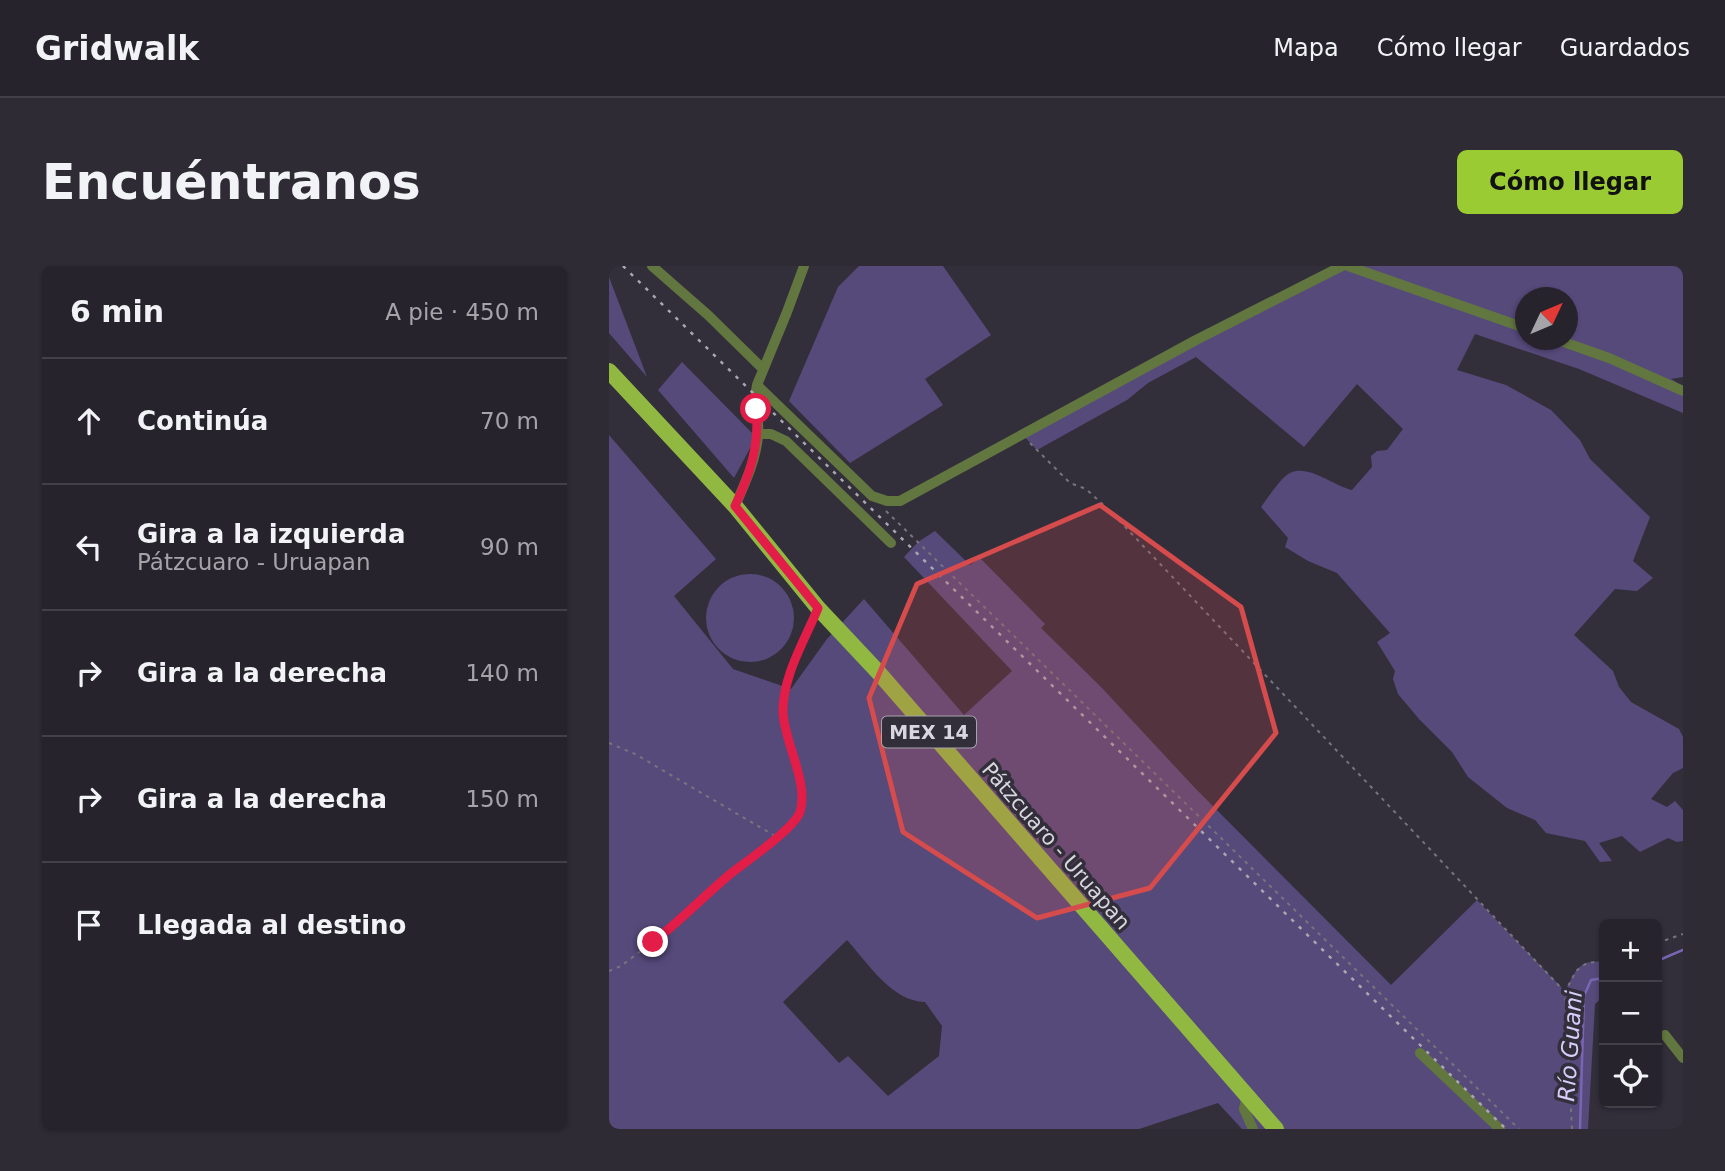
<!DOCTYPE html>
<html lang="es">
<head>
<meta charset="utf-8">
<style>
  body { margin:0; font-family:"DejaVu Sans",sans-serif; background:#2e2b34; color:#f1f3f6 }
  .controls { position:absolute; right:21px; bottom:21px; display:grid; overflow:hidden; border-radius:10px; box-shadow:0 2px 5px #0004 }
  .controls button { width:63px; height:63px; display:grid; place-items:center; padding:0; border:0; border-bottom:2px solid #424048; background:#26232c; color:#f1f3f6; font:35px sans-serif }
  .compass { position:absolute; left:906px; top:21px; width:63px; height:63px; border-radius:50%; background:#26232c; box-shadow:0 2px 5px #0004; rotate:46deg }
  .stop { position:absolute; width:21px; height:21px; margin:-16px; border:5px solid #e11d48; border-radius:50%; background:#fff }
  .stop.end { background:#e11d48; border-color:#fff; box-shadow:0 2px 7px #0008 }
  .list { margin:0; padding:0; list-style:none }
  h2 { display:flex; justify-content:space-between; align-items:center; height:91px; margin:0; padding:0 28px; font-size:30px }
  h2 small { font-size:23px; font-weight:400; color:#a4a4a9 }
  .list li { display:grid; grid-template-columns:46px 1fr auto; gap:21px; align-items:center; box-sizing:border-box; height:126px; padding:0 28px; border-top:2px solid #424048 }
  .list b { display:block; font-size:26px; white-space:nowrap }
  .list p { margin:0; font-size:23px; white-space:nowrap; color:#a4a4a9 }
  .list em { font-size:23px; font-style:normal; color:#a4a4a9 }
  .icon { flex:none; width:38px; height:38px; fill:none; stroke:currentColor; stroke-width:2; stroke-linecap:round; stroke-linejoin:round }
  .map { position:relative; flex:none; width:1074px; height:863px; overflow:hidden; border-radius:10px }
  header { display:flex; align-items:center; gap:42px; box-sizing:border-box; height:98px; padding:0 35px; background:#26232c; border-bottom:2px solid #424048 }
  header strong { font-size:33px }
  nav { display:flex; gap:38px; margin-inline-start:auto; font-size:24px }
  .intro { display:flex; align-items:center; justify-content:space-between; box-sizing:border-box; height:168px; padding:0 42px }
  h1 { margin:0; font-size:49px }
  .button { padding:18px 32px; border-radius:10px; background:#9bcb33; color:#111; font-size:24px; font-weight:700 }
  main { display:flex; gap:42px; padding:0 42px }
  aside { flex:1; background:#26232c; border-radius:10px; box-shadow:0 2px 5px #0004 }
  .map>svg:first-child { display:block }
  .green { fill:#564a7b; fill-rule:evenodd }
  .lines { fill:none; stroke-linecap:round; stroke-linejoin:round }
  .stream { stroke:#7a65b5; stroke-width:2.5 }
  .path { stroke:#77747e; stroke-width:2; stroke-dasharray:3.5 5; stroke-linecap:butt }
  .street { stroke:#627640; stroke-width:10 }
  .primary { stroke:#91b941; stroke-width:16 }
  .rail { stroke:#a9a7b0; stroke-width:2.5; stroke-dasharray:3.5 7; stroke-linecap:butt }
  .route { stroke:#e11d48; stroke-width:9 }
  .marked { fill:#d64b4c; fill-opacity:0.2; stroke:#d64b4c; stroke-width:5; stroke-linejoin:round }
  .labels { text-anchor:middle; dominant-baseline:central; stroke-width:7; stroke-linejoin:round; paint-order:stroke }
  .shield { fill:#322f3b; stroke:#a6a4ad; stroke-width:2 }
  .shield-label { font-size:19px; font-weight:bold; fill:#d8d6de }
  .street-label { font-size:21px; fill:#d8d6de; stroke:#322f3b }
  .water-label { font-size:23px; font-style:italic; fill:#d6cdf9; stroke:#322f3b }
</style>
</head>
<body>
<header>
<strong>Gridwalk</strong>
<nav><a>Mapa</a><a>Cómo llegar</a><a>Guardados</a></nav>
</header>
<div class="intro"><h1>Encuéntranos</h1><a class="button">Cómo llegar</a></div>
<main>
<aside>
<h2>6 min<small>A pie · 450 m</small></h2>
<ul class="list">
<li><svg class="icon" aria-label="ahead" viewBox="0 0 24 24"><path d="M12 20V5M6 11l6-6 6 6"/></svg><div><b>Continúa</b></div><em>70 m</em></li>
<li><svg class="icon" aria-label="left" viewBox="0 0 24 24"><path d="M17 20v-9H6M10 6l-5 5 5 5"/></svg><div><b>Gira a la izquierda</b><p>Pátzcuaro - Uruapan</p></div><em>90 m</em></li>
<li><svg class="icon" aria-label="right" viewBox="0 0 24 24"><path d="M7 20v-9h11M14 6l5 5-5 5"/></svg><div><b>Gira a la derecha</b></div><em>140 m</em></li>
<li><svg class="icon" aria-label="right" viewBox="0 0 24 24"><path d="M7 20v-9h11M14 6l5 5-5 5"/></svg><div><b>Gira a la derecha</b></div><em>150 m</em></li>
<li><svg class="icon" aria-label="arrive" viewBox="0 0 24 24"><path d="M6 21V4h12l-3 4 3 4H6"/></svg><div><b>Llegada al destino</b></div></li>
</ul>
</aside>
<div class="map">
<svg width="1074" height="863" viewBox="0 0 1074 863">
  <rect width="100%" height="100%" fill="#322f3b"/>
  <path class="green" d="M 250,0 L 334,0 L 382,69 L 316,113 L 334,139 L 241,197 L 180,135 L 229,21 Z
    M 733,0 L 1074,0 L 1074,111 L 1062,113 L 1074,120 L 1074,147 L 970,103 L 866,68 L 848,104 L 897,119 L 942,144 L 971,174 L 981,193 L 1041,251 L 1024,295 L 1044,312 L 1028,325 L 1006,323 L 965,369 L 1004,405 L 1010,421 L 1022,436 L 1070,463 L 1074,471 L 1074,502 L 1064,507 L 1042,533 L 1058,541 L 1066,535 L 1074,544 L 1074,575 L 1068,576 L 1059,572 L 1031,586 L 1013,570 L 990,577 L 1003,595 L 991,596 L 976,575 L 937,567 L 926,554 L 898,542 L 859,511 L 843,486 L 810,453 L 789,428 L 784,413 L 786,405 L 768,376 L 781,367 L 728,307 L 699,295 L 676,281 L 679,272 L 652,241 C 660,231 671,212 681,207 C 700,198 724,220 743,224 L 763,201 L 762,190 L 768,185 L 778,184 L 794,163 L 748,118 L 695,181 L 587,91 L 539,117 L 518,134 L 428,184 L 413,168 ZM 916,32 L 958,32 L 958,74 L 916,74 Z
    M 0,11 L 38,111 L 0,67 Z
    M 73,96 L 147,171 L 125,212 L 49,124 Z
    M 0,169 L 107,293 L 65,330 L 124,403 L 182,423 L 218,373 L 255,333 L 355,449 L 403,405 L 295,291 L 309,276 L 326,265 L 361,299 L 371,292 L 436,358 L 432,362 L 492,421 L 585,521 L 782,719 L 868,634 L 956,725 C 961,716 966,701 977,697 C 982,695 990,696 995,695 L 995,730 L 986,738 L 979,863 L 633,863 L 609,837 L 530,863 L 0,863 ZM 238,674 C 259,697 282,735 316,736 L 333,760 L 330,790 L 279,830 L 239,790 L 230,797 L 174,736 Z
    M97 352a44 44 0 1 1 88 0a44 44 0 1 1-88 0Z"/>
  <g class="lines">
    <path class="stream" d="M 1048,695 L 1074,684
      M 971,863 L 975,730 L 982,714 L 995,712"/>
    <path class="path" d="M 421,177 L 461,217 L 477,223 L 503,247 L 956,726
      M 277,245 L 910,863
      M 0,477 L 26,488 L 166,570
      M 1048,677 L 1074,668
      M 0,705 L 12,700 L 74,653 L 118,611 L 145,591 L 187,555 L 193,536 L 192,525 L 174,449 L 175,430 L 204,354
      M 963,863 L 956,726 L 967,705 L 972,701 L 978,697 L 995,695"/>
    <path class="street" d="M 43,0 L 99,49 L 154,103
      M 739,0 L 916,62
      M 949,74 L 1000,92 L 1074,125
      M 148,119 L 263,230 L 278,235 L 291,235 L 587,74 L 733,0
      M 149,168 L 162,168 L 177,175 L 282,277
      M 126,240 C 136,217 147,194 149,170 C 151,152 144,136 148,119 L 178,46 L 195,0
      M 1056,769 L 1074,792
      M 811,787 L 891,863
      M 638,828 L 635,843 L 644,863"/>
    <path class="primary" d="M 0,105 L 126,240 L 209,342 L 270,407 L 667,863"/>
    <path class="rail" d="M 14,0 L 897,863"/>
  </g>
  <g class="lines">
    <path class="route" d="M 44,676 C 71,655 94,631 120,609 C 135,597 185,563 191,546 C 200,517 176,478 174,447 C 173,411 196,374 209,342 L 126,240 C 141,208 151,179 147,143"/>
  </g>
  <path class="marked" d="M 491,239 L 632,341 L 667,467 L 541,622 L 428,652 L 294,566 L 260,432 L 308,318 Z"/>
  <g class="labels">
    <rect class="shield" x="273" y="450.5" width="94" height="31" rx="5"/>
    <g class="shield-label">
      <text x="320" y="466">MEX 14</text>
    </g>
    <g class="street-label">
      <text transform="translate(447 580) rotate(49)">Pátzcuaro - Uruapan</text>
    </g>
    <g class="water-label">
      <text transform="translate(961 780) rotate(-86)">Río Guani</text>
    </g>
  </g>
</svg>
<div class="controls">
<button>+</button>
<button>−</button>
<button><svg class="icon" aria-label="locate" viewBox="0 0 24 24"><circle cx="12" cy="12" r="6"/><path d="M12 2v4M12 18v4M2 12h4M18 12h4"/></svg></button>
</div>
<svg class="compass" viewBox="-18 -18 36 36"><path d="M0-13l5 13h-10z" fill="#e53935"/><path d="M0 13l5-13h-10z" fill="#a4a4a9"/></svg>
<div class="stop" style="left:147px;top:143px"></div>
<div class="stop end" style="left:44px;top:676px"></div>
</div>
</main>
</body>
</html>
